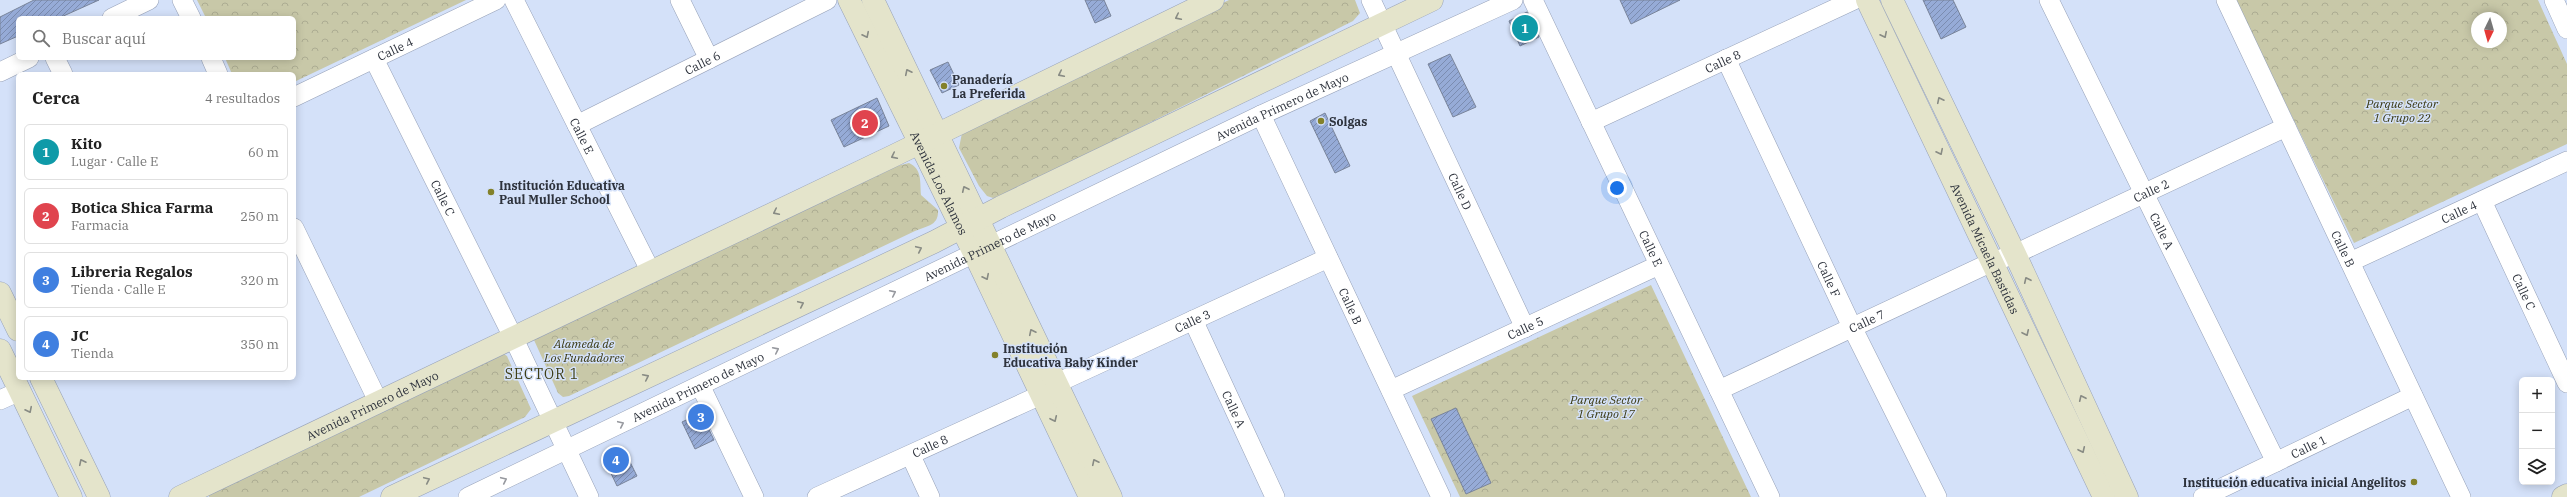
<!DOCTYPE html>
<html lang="es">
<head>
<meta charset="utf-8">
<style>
  body { margin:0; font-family:"IBM Plex Serif",serif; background:#f6f6f6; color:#222 }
  .controls { position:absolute; right:12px; bottom:12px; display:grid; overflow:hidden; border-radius:6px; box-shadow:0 2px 10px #0003 }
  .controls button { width:36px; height:36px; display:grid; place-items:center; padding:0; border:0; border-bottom:1px solid #e0e0e0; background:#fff; color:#222; font:20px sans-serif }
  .compass { position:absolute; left:2471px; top:12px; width:36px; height:36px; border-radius:50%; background:#fff; box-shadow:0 2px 10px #0003; rotate:185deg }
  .you { position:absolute; left:1617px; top:188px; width:14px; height:14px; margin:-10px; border:3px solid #fff; border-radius:50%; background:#1a73e8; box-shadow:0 0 0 6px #1a73e833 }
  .badge { display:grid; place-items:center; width:26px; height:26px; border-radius:50%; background:#db2777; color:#fff; font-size:13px; font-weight:700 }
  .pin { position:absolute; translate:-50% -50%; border:2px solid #fff; box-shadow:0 1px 4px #0006 }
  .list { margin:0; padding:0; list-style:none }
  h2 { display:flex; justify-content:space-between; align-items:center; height:52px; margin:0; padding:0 16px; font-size:17px }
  h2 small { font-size:13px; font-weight:400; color:#767676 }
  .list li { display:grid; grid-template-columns:26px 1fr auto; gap:12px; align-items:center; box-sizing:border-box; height:56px; margin:0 8px 8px; padding:0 8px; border:1px solid #e0e0e0; border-radius:6px }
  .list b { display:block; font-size:15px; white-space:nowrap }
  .list p { margin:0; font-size:13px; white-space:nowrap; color:#767676 }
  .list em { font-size:13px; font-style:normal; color:#767676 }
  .icon { flex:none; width:22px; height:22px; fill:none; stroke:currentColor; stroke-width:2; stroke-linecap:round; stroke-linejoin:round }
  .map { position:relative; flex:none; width:2567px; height:497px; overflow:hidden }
  .search { position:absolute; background:#fff; box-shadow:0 2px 10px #0003; left:16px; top:16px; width:280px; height:44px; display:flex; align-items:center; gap:10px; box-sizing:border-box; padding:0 14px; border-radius:6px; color:#767676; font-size:15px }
  .panel { position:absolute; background:#fff; box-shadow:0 2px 10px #0003; left:16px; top:72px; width:280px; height:308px; border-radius:6px }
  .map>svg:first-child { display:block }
  .forest { fill:url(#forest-crowns); fill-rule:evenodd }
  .building { fill:url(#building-hatch); stroke:#79849a }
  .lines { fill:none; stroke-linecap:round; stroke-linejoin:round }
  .street-casing { stroke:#96a1b8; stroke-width:20 }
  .secondary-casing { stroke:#96a1b8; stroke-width:23 }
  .street { stroke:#fff; stroke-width:19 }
  .secondary { stroke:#e4e4cb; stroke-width:22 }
  .oneway { stroke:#888b84 }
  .oneway2 { stroke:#96989e }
  .poi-dot { fill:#83812a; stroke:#d4e1f9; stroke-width:1.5 }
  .labels { text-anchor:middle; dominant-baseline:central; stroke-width:3; stroke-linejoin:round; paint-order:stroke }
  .street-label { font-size:12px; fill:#2d323c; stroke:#d4e1f9 }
  .poi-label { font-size:12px; font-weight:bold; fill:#2d323c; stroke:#d4e1f9; text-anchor:start }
  .park-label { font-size:12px; font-style:italic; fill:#3a3911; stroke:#d4e1f9 }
  .quarter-label { font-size:14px; letter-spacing:1px; fill:#3f3e15; stroke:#d4e1f9 }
</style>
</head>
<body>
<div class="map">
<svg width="2567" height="497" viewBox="0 0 2567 497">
  <defs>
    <pattern id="forest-crowns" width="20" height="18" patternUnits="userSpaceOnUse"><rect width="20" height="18" fill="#c8c8a8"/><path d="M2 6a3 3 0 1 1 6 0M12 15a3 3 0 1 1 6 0" fill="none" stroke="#acac92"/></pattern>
    <pattern id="building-hatch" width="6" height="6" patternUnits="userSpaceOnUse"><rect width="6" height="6" fill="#96abd7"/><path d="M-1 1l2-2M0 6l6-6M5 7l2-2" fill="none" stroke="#7b8cb0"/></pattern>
  </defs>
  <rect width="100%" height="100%" fill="#d4e1f9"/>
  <path class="forest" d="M 197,0 L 466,0 L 294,82 L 294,74 L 232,74 L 225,58 L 294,58 L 294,18 L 206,18 Z
    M 1229,0 L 1355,0 L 1360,13 L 1353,21 L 1005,195 L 993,198 L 987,196 L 979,186 L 959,148 L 962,133 L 981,122 Z
    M 2235,0 L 2538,0 L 2567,64 L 2567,144 L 2354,243 ZM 2477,18 L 2501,18 L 2501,42 L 2477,42 Z
    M 909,163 C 922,169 920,181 921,195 L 938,210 C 939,226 926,226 915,231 L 569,396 L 563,397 L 558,393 L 534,340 L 535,335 L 889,168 Z
    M 1651,285 L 1751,497 L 1460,497 L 1412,396 Z
    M 501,352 L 507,356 L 531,409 L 525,417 L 359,497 L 209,497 L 208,493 Z"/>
  <path class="building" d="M 34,0 L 99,0 L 59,18 L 18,18 L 18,36 L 0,44 L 0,17 Z
    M 1085,0 L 1104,0 L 1111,16 L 1095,23 Z
    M 1620,0 L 1680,0 L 1631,24 Z
    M 1923,0 L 1953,0 L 1966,27 L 1941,39 Z
    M 1527,12 L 1539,37 L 1520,46 L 1509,21 Z
    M 1450,54 L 1476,107 L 1453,117 L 1428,64 Z
    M 948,62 L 959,85 L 942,93 L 930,70 Z
    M 877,98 L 889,126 L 844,147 L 831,120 Z
    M 1325,113 L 1350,166 L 1335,173 L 1310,121 Z
    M 1456,408 L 1491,483 L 1466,494 L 1431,419 Z
    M 701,413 L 714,440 L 695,449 L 682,422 Z
    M 625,452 L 637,476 L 617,486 L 609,469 L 613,458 Z"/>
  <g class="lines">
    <defs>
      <g id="street">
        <path d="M 182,0 L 191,18"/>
        <path id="s1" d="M 514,0 L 651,272"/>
        <path d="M 680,0 L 709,59"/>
        <path id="s2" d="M 1371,0 L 1525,328"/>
        <path id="s3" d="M 1533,0 L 1770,497"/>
        <path id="s4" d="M 2049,0 L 2276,462"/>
        <path id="s5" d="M 2226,0 L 2461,497"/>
        <path d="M 2554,0 L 2567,29"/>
        <path d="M 112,18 L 149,0"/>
        <path d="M 55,58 L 63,74"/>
        <path d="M 211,58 L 218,74"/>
        <path id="s6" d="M 374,59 L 513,337 L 589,497"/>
        <path id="s7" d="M 1726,59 L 1852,327 L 1937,497"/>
        <path d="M 0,72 L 29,58"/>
        <path id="s8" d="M 294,97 L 496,0"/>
        <path id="s9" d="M 1261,115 L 1441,497"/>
        <path id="s10" d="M 1591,122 L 1854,0"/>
        <path id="s11" d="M 577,125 L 827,0"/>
        <path id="s12" d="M 2482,201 L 2567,383"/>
        <path d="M 294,228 L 378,401"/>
        <path id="s13" d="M 2350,262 L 2567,161"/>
        <path id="s14" d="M 1193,320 L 1275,497"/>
        <path id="s15" d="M 1057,383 L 1328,258"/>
        <path d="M 701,387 L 754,497"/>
        <path id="s16" d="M 1391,390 L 1659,265"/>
        <path id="s17" d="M 1719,390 L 1992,262 L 2015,254 L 2286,127"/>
        <path d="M 0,400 L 20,391"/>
        <path d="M 911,456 L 930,497"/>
        <path id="s18" d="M 468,497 L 1261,115 L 1513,0"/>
        <path id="s19" d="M 817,497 L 1043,394"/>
        <path id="s20" d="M 2203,497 L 2413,396"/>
      </g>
      <g id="secondary">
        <path id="s21" d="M 849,0 L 974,253 L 1090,497"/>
        <path d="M 873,0 L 1111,497"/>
        <path id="s22" d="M 1867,0 L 2104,497"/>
        <path d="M 1892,0 L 2015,254 L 2127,497"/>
        <path d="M 0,293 L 18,330"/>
        <path d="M 0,350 L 71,497"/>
        <path d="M 41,378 L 99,497"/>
        <path id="s23" d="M 180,497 L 893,156 L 1213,0"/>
        <path d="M 392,497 L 934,242 L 1001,207 L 1432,0"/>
        <path d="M 2563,497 L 2567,495"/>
      </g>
    </defs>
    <use href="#street" class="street-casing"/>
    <use href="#secondary" class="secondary-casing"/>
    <use href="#street" class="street"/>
    <use href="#secondary" class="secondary"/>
  </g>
  <defs><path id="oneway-chevron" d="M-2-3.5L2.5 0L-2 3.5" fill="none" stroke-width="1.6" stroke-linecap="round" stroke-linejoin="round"/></defs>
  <g class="oneway">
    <use href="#oneway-chevron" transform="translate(1178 17) rotate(154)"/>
    <use href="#oneway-chevron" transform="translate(866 35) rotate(64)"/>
    <use href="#oneway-chevron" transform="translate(1884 35) rotate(64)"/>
    <use href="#oneway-chevron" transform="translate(908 72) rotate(-116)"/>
    <use href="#oneway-chevron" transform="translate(1061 74) rotate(154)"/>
    <use href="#oneway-chevron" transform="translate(1940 100) rotate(-116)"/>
    <use href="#oneway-chevron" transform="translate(1940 152) rotate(64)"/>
    <use href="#oneway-chevron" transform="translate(894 156) rotate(154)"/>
    <use href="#oneway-chevron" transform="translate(965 189) rotate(-115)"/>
    <use href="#oneway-chevron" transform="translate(776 212) rotate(154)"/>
    <use href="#oneway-chevron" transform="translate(919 249) rotate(-25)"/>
    <use href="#oneway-chevron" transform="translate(986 277) rotate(64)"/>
    <use href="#oneway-chevron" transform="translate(2027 280) rotate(-115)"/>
    <use href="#oneway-chevron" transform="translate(801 304) rotate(-25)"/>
    <use href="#oneway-chevron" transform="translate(1032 332) rotate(-116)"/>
    <use href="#oneway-chevron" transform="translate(2026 333) rotate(65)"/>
    <use href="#oneway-chevron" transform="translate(646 377) rotate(-26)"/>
    <use href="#oneway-chevron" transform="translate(2082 398) rotate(-115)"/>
    <use href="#oneway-chevron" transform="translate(29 410) rotate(64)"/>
    <use href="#oneway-chevron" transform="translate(1054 419) rotate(65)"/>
    <use href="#oneway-chevron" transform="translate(2082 450) rotate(65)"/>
    <use href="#oneway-chevron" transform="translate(82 462) rotate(-116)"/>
    <use href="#oneway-chevron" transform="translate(1095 462) rotate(-116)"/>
    <use href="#oneway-chevron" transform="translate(427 480) rotate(-25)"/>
  </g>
  <g class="oneway2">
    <use href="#oneway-chevron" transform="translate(893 293) rotate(-26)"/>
    <use href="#oneway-chevron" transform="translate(776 350) rotate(-26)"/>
    <use href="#oneway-chevron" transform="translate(621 424) rotate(-25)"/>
    <use href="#oneway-chevron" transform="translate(504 480) rotate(-25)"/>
  </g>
  <g class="poi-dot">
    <circle cx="944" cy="86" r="4"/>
    <circle cx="1321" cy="121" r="4"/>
    <circle cx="491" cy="192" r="4"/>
    <circle cx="995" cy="355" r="4"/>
    <circle cx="2414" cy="482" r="4"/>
  </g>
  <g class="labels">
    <g class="street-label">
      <text stroke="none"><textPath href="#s8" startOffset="112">Calle 4</textPath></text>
      <text stroke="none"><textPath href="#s10" startOffset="145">Calle 8</textPath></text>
      <text stroke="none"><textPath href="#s11" startOffset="140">Calle 6</textPath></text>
      <text stroke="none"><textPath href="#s18" startOffset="903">Avenida Primero de Mayo</textPath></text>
      <text stroke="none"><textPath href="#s1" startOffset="152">Calle E</textPath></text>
      <text stroke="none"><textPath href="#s21" startOffset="204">Avenida Los Alamos</textPath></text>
      <text stroke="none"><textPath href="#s17" startOffset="476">Calle 2</textPath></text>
      <text stroke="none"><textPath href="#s2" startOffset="211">Calle D</textPath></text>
      <text stroke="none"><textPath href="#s6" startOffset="155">Calle C</textPath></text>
      <text stroke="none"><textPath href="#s13" startOffset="120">Calle 4</textPath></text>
      <text stroke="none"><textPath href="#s4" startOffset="257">Calle A</textPath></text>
      <text stroke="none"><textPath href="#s18" startOffset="579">Avenida Primero de Mayo</textPath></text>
      <text stroke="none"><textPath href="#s22" startOffset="275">Avenida Micaela Bastidas</textPath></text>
      <text stroke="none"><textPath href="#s5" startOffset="275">Calle B</textPath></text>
      <text stroke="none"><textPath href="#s3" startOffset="275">Calle E</textPath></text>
      <text stroke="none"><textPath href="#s7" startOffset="243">Calle F</textPath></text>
      <text stroke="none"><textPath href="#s12" startOffset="100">Calle C</textPath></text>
      <text stroke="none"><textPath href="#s9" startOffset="211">Calle B</textPath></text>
      <text stroke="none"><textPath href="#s15" startOffset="149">Calle 3</textPath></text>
      <text stroke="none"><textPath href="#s17" startOffset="163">Calle 7</textPath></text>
      <text stroke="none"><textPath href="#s16" startOffset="148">Calle 5</textPath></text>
      <text stroke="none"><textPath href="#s18" startOffset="255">Avenida Primero de Mayo</textPath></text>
      <text stroke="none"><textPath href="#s23" startOffset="213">Avenida Primero de Mayo</textPath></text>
      <text stroke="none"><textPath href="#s14" startOffset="98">Calle A</textPath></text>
      <text stroke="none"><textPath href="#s19" startOffset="124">Calle 8</textPath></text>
      <text stroke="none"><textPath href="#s20" startOffset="117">Calle 1</textPath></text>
    </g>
    <g class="poi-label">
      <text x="952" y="79">Panadería<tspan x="952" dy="14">La Preferida</tspan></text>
      <text x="1329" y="121">Solgas</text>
      <text x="499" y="185">Institución Educativa<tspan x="499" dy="14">Paul Muller School</tspan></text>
      <text x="1003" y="348">Institución<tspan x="1003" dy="14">Educativa Baby Kinder</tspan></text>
      <text x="2406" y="482" text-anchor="end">Institución educativa inicial Angelitos</text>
    </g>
    <g class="park-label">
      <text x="2402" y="103">Parque Sector<tspan x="2402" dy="14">1 Grupo 22</tspan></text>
      <text x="584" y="343">Alameda de<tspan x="584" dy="14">Los Fundadores</tspan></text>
      <text x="1606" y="399">Parque Sector<tspan x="1606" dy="14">1 Grupo 17</tspan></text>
    </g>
    <g class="quarter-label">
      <text x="542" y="374">SECTOR 1</text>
    </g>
  </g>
</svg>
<div class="controls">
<button>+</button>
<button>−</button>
<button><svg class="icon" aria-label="layers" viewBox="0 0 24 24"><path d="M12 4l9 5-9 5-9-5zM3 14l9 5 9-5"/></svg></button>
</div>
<svg class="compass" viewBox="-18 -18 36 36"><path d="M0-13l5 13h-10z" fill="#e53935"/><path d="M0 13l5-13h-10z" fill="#767676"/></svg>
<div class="you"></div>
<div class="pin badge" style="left:1525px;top:28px;background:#0f9aa8">1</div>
<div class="pin badge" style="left:865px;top:123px;background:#e0444e">2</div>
<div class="pin badge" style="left:701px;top:417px;background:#3f7fe0">3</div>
<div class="pin badge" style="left:616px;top:460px;background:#3f7fe0">4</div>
<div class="search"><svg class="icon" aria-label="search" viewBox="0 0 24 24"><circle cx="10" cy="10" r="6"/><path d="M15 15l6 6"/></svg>Buscar aquí</div>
<section class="panel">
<h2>Cerca<small>4 resultados</small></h2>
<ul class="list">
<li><span class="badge" style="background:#0f9aa8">1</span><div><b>Kito</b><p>Lugar · Calle E</p></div><em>60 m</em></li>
<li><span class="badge" style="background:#e0444e">2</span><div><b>Botica Shica Farma</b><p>Farmacia</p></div><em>250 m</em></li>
<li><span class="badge" style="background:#3f7fe0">3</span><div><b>Libreria Regalos</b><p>Tienda · Calle E</p></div><em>320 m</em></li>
<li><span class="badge" style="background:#3f7fe0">4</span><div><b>JC</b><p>Tienda</p></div><em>350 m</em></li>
</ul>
</section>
</div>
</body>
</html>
